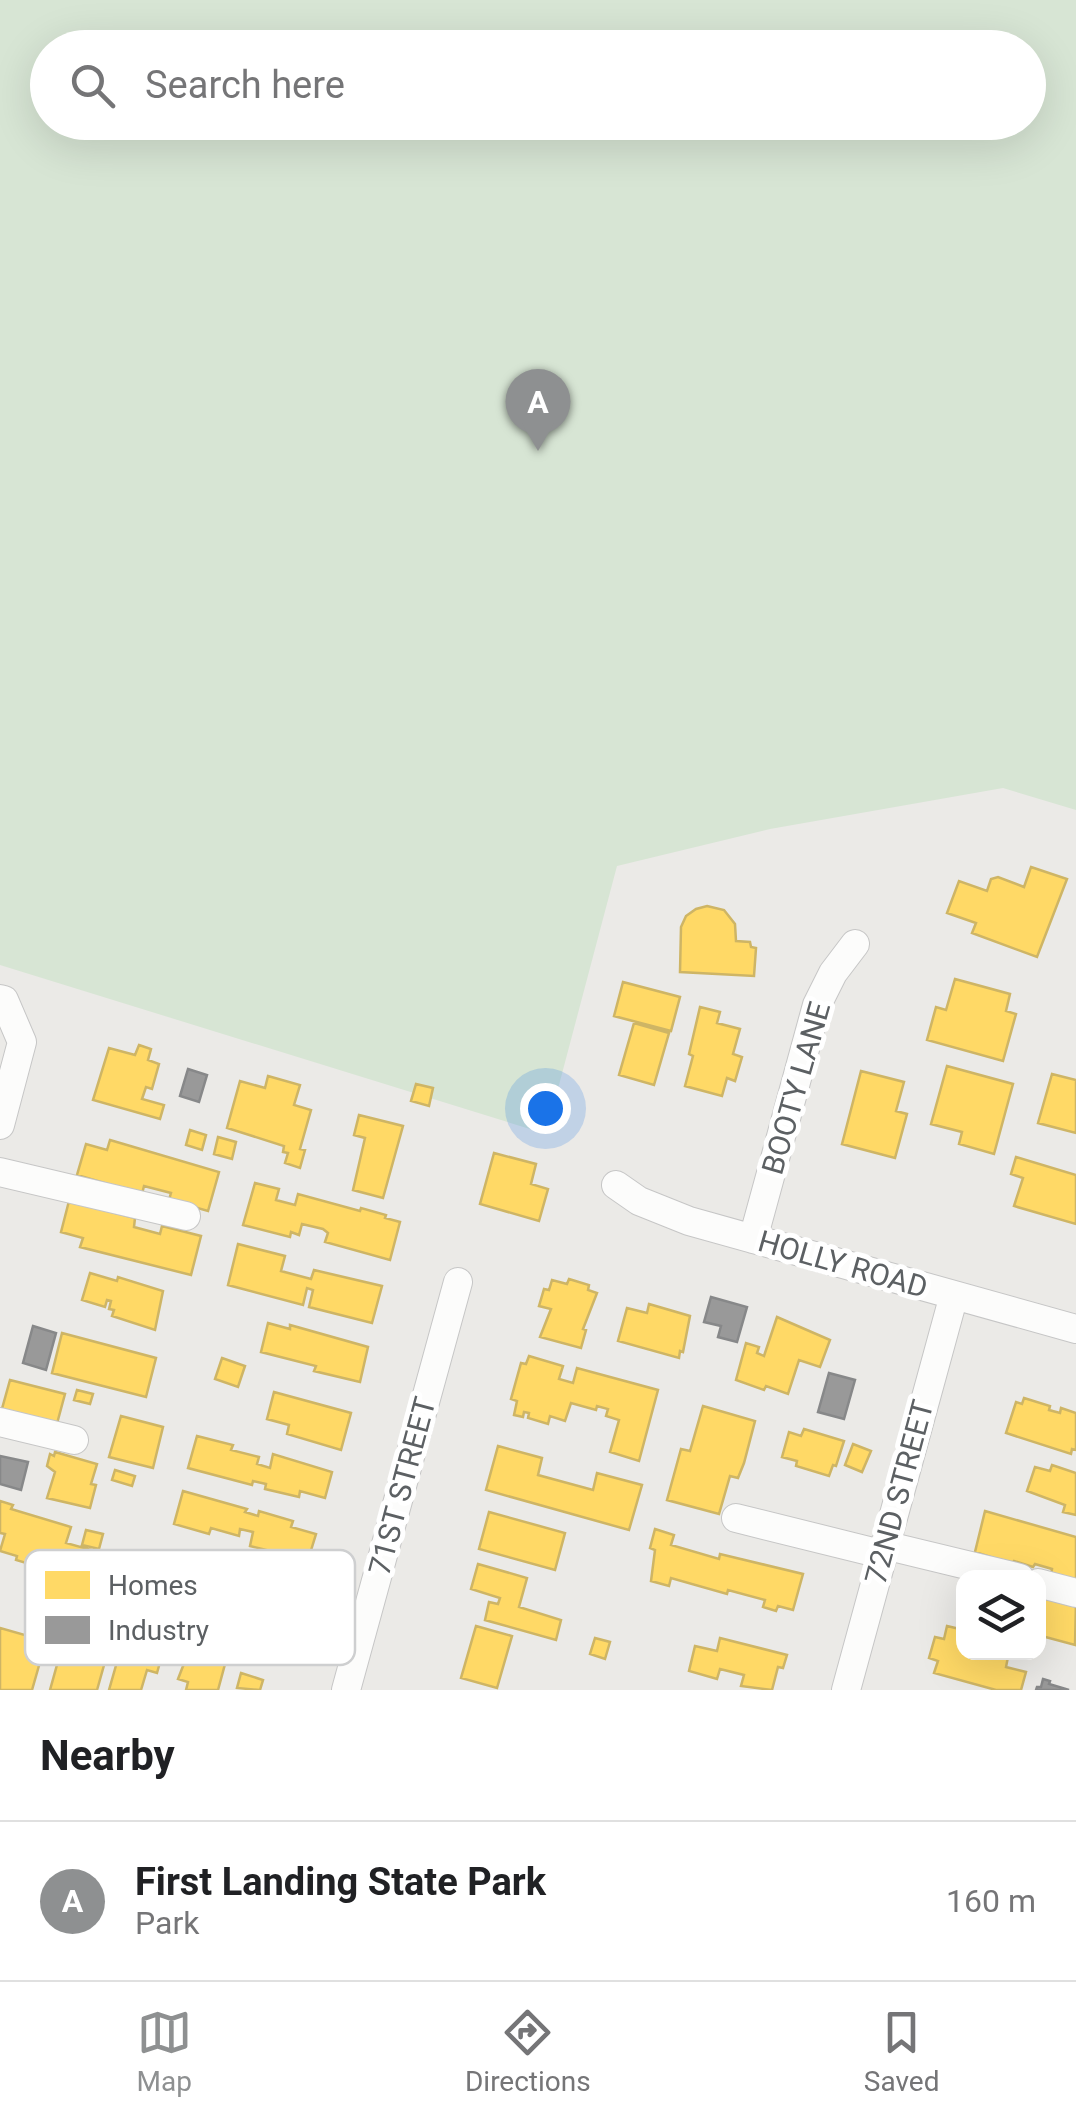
<!DOCTYPE html>
<html lang="en">
<head>
<meta charset="utf-8">
<style>
  body { margin:0; font-family:Roboto,sans-serif; background:#f2f2f2; color:#202124 }
  .controls { position:absolute; right:30px; bottom:30px; display:grid; overflow:hidden; border-radius:20px; box-shadow:0 10px 40px #0002 }
  .controls button { width:90px; height:90px; display:grid; place-items:center; padding:0; border:0; border-bottom:2px solid #e0e0e0; background:#fff; color:#202124; font:50px sans-serif }
  .you { position:absolute; left:545px; top:1108px; width:35px; height:35px; margin:-25px; border:8px solid #fff; border-radius:50%; background:#1a73e8; box-shadow:0 0 0 15px #1a73e833 }
  .badge { display:grid; place-items:center; width:65px; height:65px; border-radius:50%; background:#8e9091; color:#fff; font-size:32px; font-weight:700 }
  .pin { position:absolute; translate:-50% -82px; filter:drop-shadow(0 2px 5px #0008) }
  .pin::after { content:''; position:absolute; top:52px; width:35px; height:30px; background:inherit; clip-path:polygon(0 0,100% 0,50% 100%) }
  .list { margin:0; padding:0; list-style:none }
  h2 { display:flex; justify-content:space-between; align-items:center; height:130px; margin:0; padding:0 40px; font-size:42px }
  h2 small { font-size:32px; font-weight:400; color:#757577 }
  .list li { display:grid; grid-template-columns:65px 1fr auto; gap:30px; align-items:center; box-sizing:border-box; height:160px; padding:0 40px; border-top:2px solid #e0e0e0 }
  .list b { display:block; font-size:38px; white-space:nowrap }
  .list p { margin:0; font-size:32px; white-space:nowrap; color:#757577 }
  .list em { font-size:32px; font-style:normal; color:#757577 }
  .icon { flex:none; width:55px; height:55px; fill:none; stroke:currentColor; stroke-width:2; stroke-linecap:round; stroke-linejoin:round }
  .map { position:relative; flex:none; width:1076px; height:1690px; overflow:hidden }
  .search { position:absolute; background:#fff; box-shadow:0 10px 40px #0002; left:30px; right:30px; top:30px; height:110px; display:flex; align-items:center; gap:25px; box-sizing:border-box; padding:0 35px; border-radius:55px; color:#757577; font-size:38px }
  .sheet { height:290px; background:#fff }
  nav { display:flex; justify-content:space-around; align-items:center; box-sizing:border-box; height:140px; border-top:2px solid #e0e0e0; background:#fff; font-size:28px; color:#757577 }
  nav a { display:grid; justify-items:center; gap:5px }
  nav .on { color:#8e9091 }
  .map>svg:first-child { display:block }
  .green { fill:#d7e5d4; fill-rule:evenodd }
  .homes { fill:#ffd966; stroke:#ceb565; stroke-width:2.5 }
  .industry { fill:#999; stroke:#878889; stroke-width:2.5 }
  .lines { fill:none; stroke-linecap:round; stroke-linejoin:round }
  .minor-casing { stroke:#c6c6c6; stroke-width:30 }
  .minor { stroke:#fcfcfb; stroke-width:28 }
  .labels { text-anchor:middle; dominant-baseline:central; stroke-width:10; stroke-linejoin:round; paint-order:stroke }
  .street-label { font-size:30px; fill:#5c6063; stroke:#fff }
  .key { fill:#fff; stroke:#cecfd0; stroke-width:2.5 }
  .key-label { font-size:28px; fill:#5c6063 }
</style>
</head>
<body>
<div class="map">
<svg width="1076" height="1690" viewBox="0 0 1076 1690">
  <rect width="100%" height="100%" fill="#ebeae7"/>
  <path class="green" d="M 0,0 L 1076,0 L 1076,810 L 1003,788 L 770,829 L 617,866 L 546,1134 L 0,965 ZM 48,48 L 1028,48 L 1028,122 L 48,122 Z"/>
  <path class="homes" d="M 1031,867 L 1067,879 L 1037,957 L 972,933 L 976,923 L 947,913 L 959,881 L 987,891 L 991,879 L 998,877 L 1024,887 Z
    M 707,906 L 724,910 L 735,924 L 736,941 L 750,942 L 751,947 L 756,948 L 754,976 L 680,972 L 681,927 L 686,916 L 696,909 Z
    M 955,979 L 1010,994 L 1006,1011 L 1016,1014 L 1003,1061 L 927,1040 L 936,1007 L 946,1010 Z
    M 623,982 L 680,997 L 671,1031 L 614,1016 Z
    M 700,1007 L 720,1012 L 717,1023 L 740,1029 L 733,1054 L 742,1057 L 735,1081 L 727,1078 L 722,1096 L 685,1086 L 693,1056 L 689,1054 Z
    M 634,1023 L 669,1033 L 654,1085 L 619,1075 Z
    M 139,1045 L 151,1049 L 148,1060 L 159,1064 L 152,1089 L 146,1087 L 142,1099 L 164,1105 L 160,1119 L 93,1100 L 109,1048 L 135,1055 Z
    M 947,1066 L 1013,1084 L 994,1154 L 959,1144 L 962,1132 L 931,1124 Z
    M 861,1071 L 904,1082 L 896,1111 L 907,1114 L 895,1158 L 842,1144 Z
    M 1052,1074 L 1076,1080 L 1076,1133 L 1038,1123 Z
    M 268,1076 L 300,1085 L 294,1105 L 311,1110 L 300,1149 L 305,1150 L 300,1168 L 285,1163 L 288,1153 L 283,1152 L 284,1146 L 227,1128 L 240,1081 L 265,1088 Z
    M 416,1084 L 433,1088 L 429,1106 L 411,1101 Z
    M 359,1115 L 403,1126 L 383,1198 L 353,1190 L 365,1138 L 354,1135 Z
    M 190,1130 L 206,1135 L 202,1150 L 186,1145 Z
    M 218,1137 L 236,1142 L 232,1159 L 214,1154 Z
    M 110,1140 L 219,1172 L 208,1211 L 169,1200 L 171,1193 L 144,1186 L 142,1194 L 77,1175 L 86,1144 L 107,1150 Z
    M 494,1153 L 536,1164 L 531,1184 L 548,1189 L 539,1221 L 480,1204 Z
    M 1016,1157 L 1076,1175 L 1076,1224 L 1014,1206 L 1023,1178 L 1011,1174 Z
    M 255,1183 L 279,1189 L 276,1200 L 295,1205 L 298,1194 L 360,1211 L 361,1208 L 386,1215 L 385,1218 L 400,1222 L 390,1260 L 325,1242 L 328,1233 L 323,1229 L 302,1224 L 299,1235 L 291,1232 L 290,1237 L 243,1225 Z
    M 69,1201 L 135,1218 L 134,1227 L 160,1234 L 162,1226 L 201,1236 L 191,1275 L 80,1247 L 83,1238 L 61,1232 Z
    M 238,1244 L 285,1256 L 281,1271 L 311,1279 L 314,1270 L 382,1286 L 372,1323 L 309,1307 L 313,1290 L 307,1288 L 303,1305 L 228,1285 Z
    M 90,1273 L 117,1281 L 118,1277 L 163,1291 L 155,1330 L 112,1316 L 114,1310 L 109,1309 L 111,1301 L 107,1300 L 105,1307 L 82,1300 Z
    M 569,1279 L 589,1285 L 588,1290 L 597,1293 L 583,1329 L 586,1330 L 581,1348 L 540,1337 L 551,1309 L 539,1306 L 544,1289 L 549,1290 L 552,1280 L 567,1284 Z
    M 649,1304 L 690,1316 L 683,1352 L 680,1351 L 679,1358 L 618,1341 L 627,1308 L 647,1313 Z
    M 777,1317 L 830,1340 L 820,1367 L 799,1360 L 788,1394 L 766,1386 L 764,1390 L 736,1380 L 746,1343 L 759,1347 L 757,1353 L 764,1356 Z
    M 268,1323 L 290,1329 L 290,1325 L 368,1347 L 360,1382 L 314,1371 L 316,1366 L 261,1352 Z
    M 62,1333 L 156,1358 L 146,1397 L 52,1373 Z
    M 529,1356 L 563,1366 L 559,1379 L 573,1383 L 577,1368 L 658,1390 L 639,1461 L 610,1452 L 619,1420 L 606,1416 L 608,1409 L 597,1406 L 596,1410 L 571,1403 L 565,1421 L 550,1416 L 548,1424 L 528,1418 L 529,1413 L 524,1412 L 523,1417 L 514,1415 L 517,1401 L 511,1399 L 521,1363 L 526,1364 Z
    M 222,1358 L 245,1366 L 238,1387 L 215,1379 Z
    M 10,1380 L 65,1394 L 55,1431 L 0,1416 Z
    M 77,1390 L 93,1394 L 90,1404 L 74,1400 Z
    M 274,1392 L 351,1413 L 341,1450 L 287,1434 L 289,1425 L 267,1419 Z
    M 1024,1398 L 1050,1406 L 1049,1410 L 1060,1413 L 1061,1408 L 1076,1413 L 1076,1450 L 1072,1449 L 1071,1454 L 1006,1433 L 1016,1402 L 1022,1404 Z
    M 703,1406 L 755,1421 L 744,1463 L 738,1478 L 730,1476 L 719,1514 L 667,1500 L 681,1449 L 690,1451 Z
    M 121,1416 L 163,1427 L 153,1468 L 109,1457 Z
    M 804,1429 L 844,1441 L 836,1466 L 833,1465 L 829,1476 L 796,1466 L 797,1461 L 782,1457 L 789,1432 L 801,1436 Z
    M 197,1436 L 233,1445 L 231,1450 L 259,1457 L 257,1464 L 270,1468 L 273,1454 L 332,1472 L 325,1498 L 300,1491 L 299,1497 L 265,1489 L 266,1484 L 253,1481 L 252,1485 L 188,1468 Z
    M 853,1444 L 871,1451 L 862,1472 L 845,1465 Z
    M 498,1446 L 542,1458 L 538,1475 L 593,1490 L 597,1473 L 642,1485 L 629,1530 L 486,1490 Z
    M 55,1452 L 97,1464 L 91,1484 L 96,1485 L 90,1508 L 47,1498 L 55,1472 L 47,1466 L 50,1454 L 54,1456 Z
    M 1052,1465 L 1076,1473 L 1076,1515 L 1063,1512 L 1065,1505 L 1027,1491 L 1035,1467 L 1050,1471 Z
    M 115,1470 L 135,1476 L 132,1486 L 112,1480 Z
    M 183,1491 L 247,1509 L 245,1512 L 258,1516 L 259,1511 L 293,1521 L 291,1527 L 316,1534 L 308,1560 L 250,1546 L 253,1532 L 240,1529 L 239,1536 L 211,1528 L 209,1534 L 174,1524 Z
    M 0,1501 L 13,1505 L 11,1509 L 71,1527 L 66,1543 L 95,1551 L 88,1576 L 27,1558 L 26,1563 L 16,1560 L 17,1556 L 0,1551 L 5,1534 L 0,1533 Z
    M 985,1511 L 1076,1537 L 1076,1581 L 1051,1575 L 1052,1569 L 1035,1564 L 1033,1567 L 1014,1561 L 1012,1564 L 975,1552 Z
    M 489,1512 L 565,1533 L 555,1570 L 479,1549 Z
    M 655,1529 L 674,1535 L 671,1545 L 719,1559 L 720,1554 L 803,1574 L 793,1610 L 778,1606 L 776,1611 L 763,1607 L 765,1600 L 728,1590 L 727,1594 L 671,1578 L 669,1586 L 651,1581 L 655,1550 L 650,1548 Z
    M 86,1530 L 103,1534 L 99,1549 L 82,1545 Z
    M 478,1564 L 527,1578 L 519,1607 L 561,1620 L 556,1640 L 485,1620 L 489,1602 L 498,1604 L 500,1598 L 471,1589 Z
    M 1038,1594 L 1076,1602 L 1075,1645 L 1038,1635 Z
    M 72,1611 L 97,1618 L 91,1639 L 110,1644 L 97,1690 L 50,1690 Z
    M 476,1626 L 512,1636 L 497,1688 L 461,1678 Z
    M 947,1626 L 964,1630 L 964,1652 L 1009,1652 L 1006,1667 L 1026,1672 L 1021,1690 L 996,1690 L 934,1673 L 938,1661 L 929,1658 L 935,1637 L 944,1639 Z
    M 127,1627 L 167,1637 L 157,1673 L 147,1670 L 141,1690 L 109,1690 Z
    M 0,1628 L 46,1641 L 32,1690 L 0,1690 Z
    M 595,1638 L 610,1642 L 605,1659 L 590,1654 Z
    M 720,1638 L 787,1655 L 783,1668 L 778,1667 L 772,1690 L 741,1686 L 744,1675 L 720,1669 L 717,1679 L 689,1671 L 695,1646 L 717,1651 Z
    M 192,1643 L 228,1653 L 218,1690 L 186,1690 L 188,1682 L 178,1679 Z
    M 241,1673 L 263,1680 L 260,1690 L 237,1688 Z"/>
  <path class="industry" d="M 188,1069 L 207,1075 L 199,1102 L 180,1096 Z
    M 711,1297 L 747,1307 L 737,1342 L 718,1337 L 721,1326 L 704,1322 Z
    M 33,1326 L 56,1333 L 46,1370 L 23,1363 Z
    M 829,1373 L 855,1380 L 844,1419 L 818,1412 Z
    M 0,1456 L 28,1462 L 21,1490 L 0,1484 Z
    M 1043,1679 L 1050,1681 L 1049,1684 L 1069,1690 L 1036,1690 L 1037,1687 L 1041,1687 Z"/>
  <g class="lines">
    <defs>
      <path id="minor" d="M 0,999 L 4,1000 L 22,1042 L 0,1125
        M 0,1172 L 186,1216
        M 616,1185 L 639,1201 L 689,1221 L 1076,1329
        M 753,1239 L 817,1005 L 833,973 L 855,944
        M 0,1422 L 74,1440
        M 736,1518 L 881,1554
        M 884,1545 L 1020,1578
        M 1038,1583 L 1076,1593
        M 346,1690 L 458,1282
        M 846,1690 L 954,1295"/>
    </defs>
    <use href="#minor" class="minor-casing"/>
    <use href="#minor" class="minor"/>
  </g>
  <g class="labels">
    <g class="street-label">
      <text transform="translate(796 1088) rotate(-74)">BOOTY LANE</text>
      <text transform="translate(843 1264) rotate(16)">HOLLY ROAD</text>
      <text transform="translate(402 1486) rotate(-75)">71ST STREET</text>
      <text transform="translate(899 1492) rotate(-75)">72ND STREET</text>
    </g>
  </g>
  <rect x="25" y="1550" width="330" height="115" rx="15" class="key"/>
  <rect x="45" y="1571" width="45" height="28" fill="#ffd966"/>
  <rect x="45" y="1616" width="45" height="28" fill="#999"/>
  <g class="key-label">
    <text x="108" y="1595">Homes</text>
    <text x="108" y="1640">Industry</text>
  </g>
</svg>
<div class="controls">
<button><svg class="icon" aria-label="layers" viewBox="0 0 24 24"><path d="M12 4l9 5-9 5-9-5zM3 14l9 5 9-5"/></svg></button>
</div>
<div class="you"></div>
<div class="pin badge" style="left:538px;top:451px">A</div>
<div class="search"><svg class="icon" aria-label="search" viewBox="0 0 24 24"><circle cx="10" cy="10" r="6"/><path d="M15 15l6 6"/></svg>Search here</div>
</div>
<section class="sheet">
<h2>Nearby<small></small></h2>
<ul class="list">
<li><span class="badge">A</span><div><b>First Landing State Park</b><p>Park</p></div><em>160 m</em></li>
</ul>
</section>
<nav>
<a class="on"><svg class="icon" aria-label="map" viewBox="0 0 24 24"><path d="M3 6l6-2 6 2 6-2v14l-6 2-6-2-6 2zM9 4v14M15 6v14"/></svg>Map</a>
<a><svg class="icon" aria-label="directions" viewBox="0 0 24 24"><path d="M12 3l9 9-9 9-9-9zM9 14v-3h6M13 9l2 2-2 2"/></svg>Directions</a>
<a><svg class="icon" aria-label="saved" viewBox="0 0 24 24"><path d="M7 4h10v16l-5-4-5 4z"/></svg>Saved</a>
</nav>
</body>
</html>
